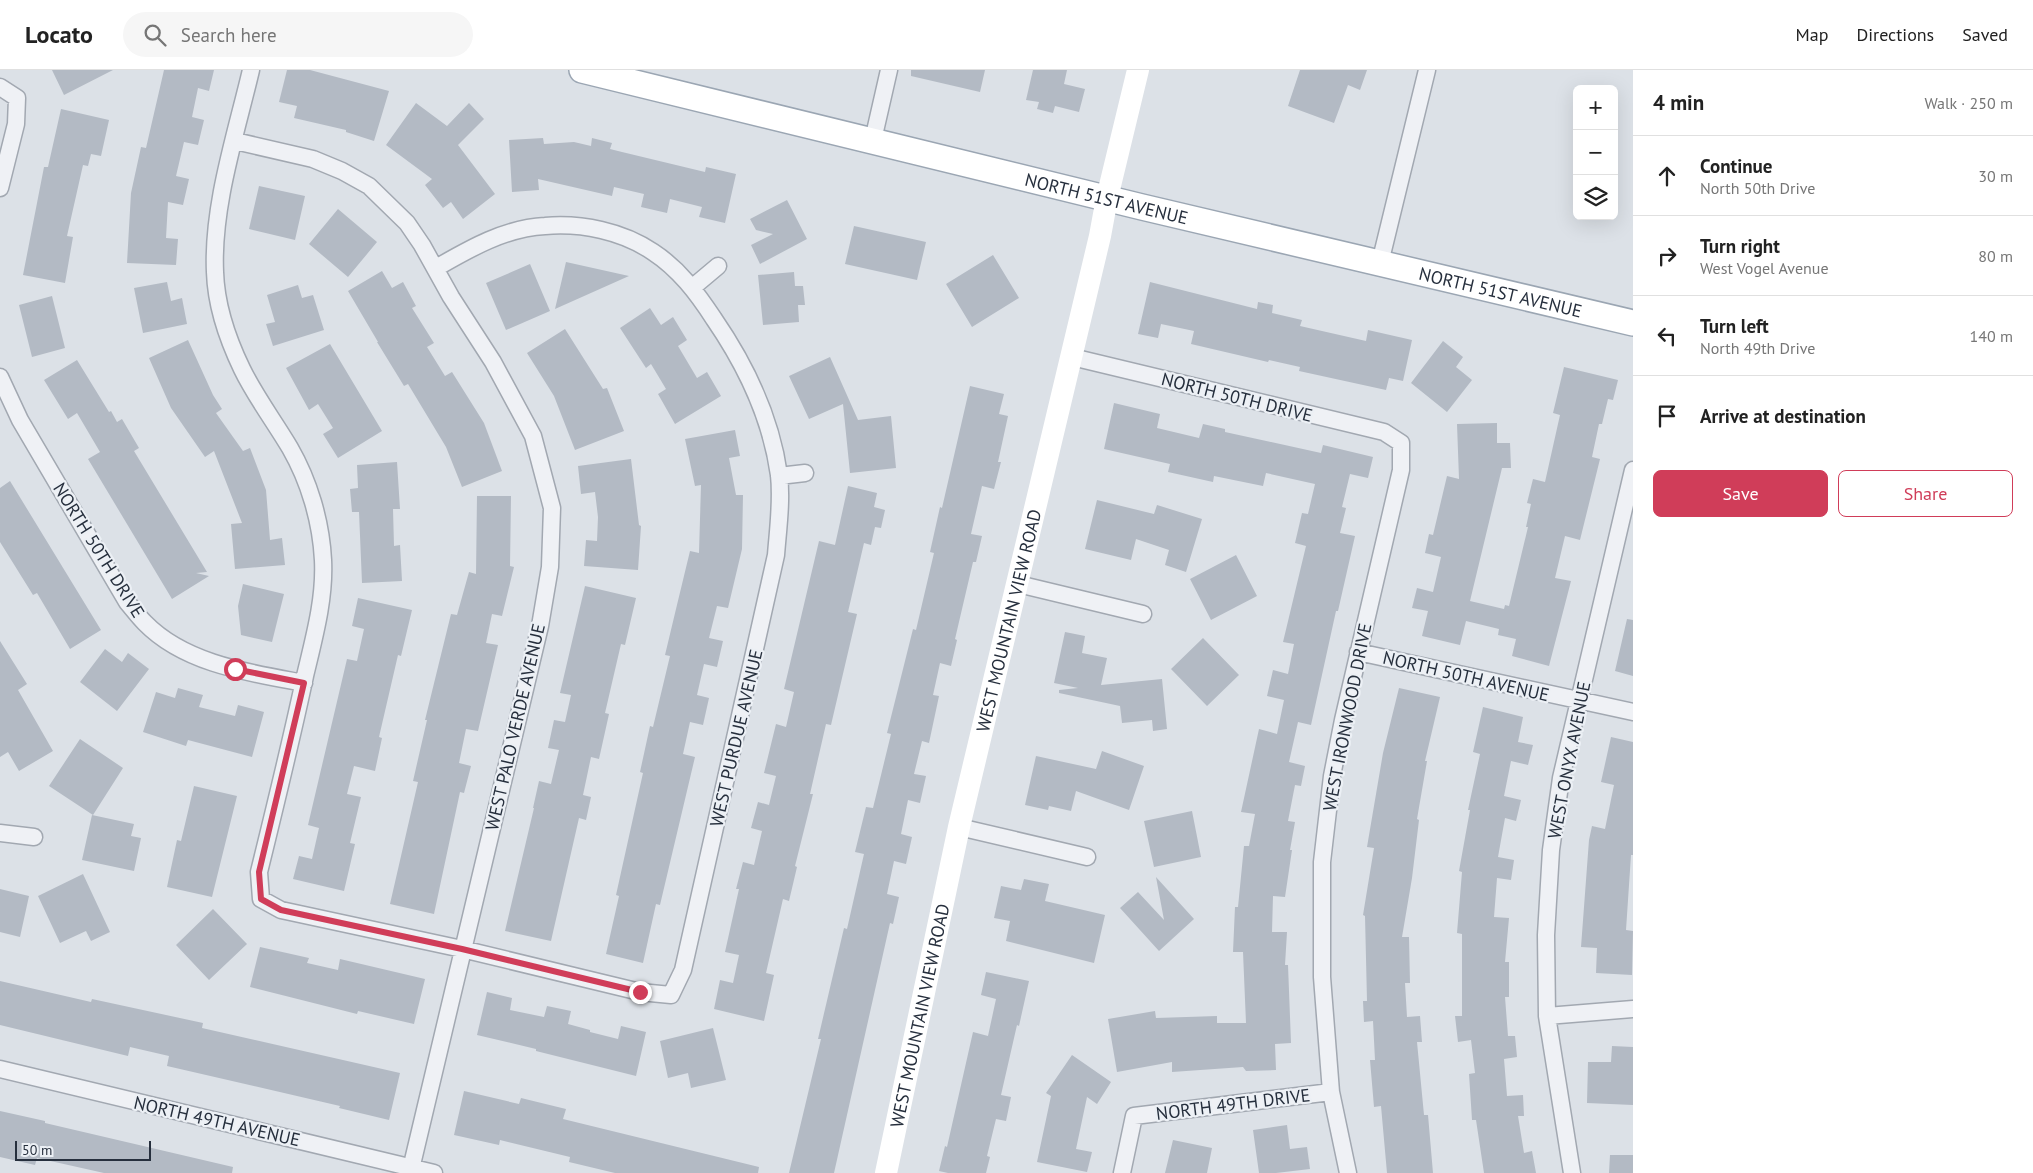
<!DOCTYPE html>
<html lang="en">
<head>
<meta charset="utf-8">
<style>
  body { margin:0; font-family:"PT Sans",sans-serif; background:#f6f6f6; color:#222 }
  .controls { position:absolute; right:15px; top:15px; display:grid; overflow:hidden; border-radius:8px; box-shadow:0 5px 20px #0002 }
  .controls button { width:45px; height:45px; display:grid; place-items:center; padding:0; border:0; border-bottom:1px solid #e0e0e0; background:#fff; color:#222; font:25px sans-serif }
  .scale { position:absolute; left:15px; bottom:12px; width:136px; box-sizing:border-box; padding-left:5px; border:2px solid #262f3d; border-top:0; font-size:14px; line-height:18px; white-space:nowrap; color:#262f3d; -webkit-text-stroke:4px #ecf0f5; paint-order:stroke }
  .stop { position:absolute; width:15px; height:15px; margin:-11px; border:4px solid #d03d59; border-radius:50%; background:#fff }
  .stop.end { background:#d03d59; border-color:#fff; box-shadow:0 1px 5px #0008 }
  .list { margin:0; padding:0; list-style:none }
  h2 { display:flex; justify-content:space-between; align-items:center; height:65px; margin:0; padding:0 20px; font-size:21px }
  h2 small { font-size:16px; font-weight:400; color:#767676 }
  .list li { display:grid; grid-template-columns:32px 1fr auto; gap:15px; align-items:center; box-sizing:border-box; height:80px; padding:0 20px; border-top:1px solid #e0e0e0 }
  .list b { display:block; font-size:19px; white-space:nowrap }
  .list p { margin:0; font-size:16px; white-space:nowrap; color:#767676 }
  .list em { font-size:16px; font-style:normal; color:#767676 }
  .actions { display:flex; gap:10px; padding:15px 20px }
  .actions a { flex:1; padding:11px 0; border:1px solid #d03d59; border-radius:8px; text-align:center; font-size:18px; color:#d03d59 }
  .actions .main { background:#d03d59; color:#fff }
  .icon { flex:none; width:28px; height:28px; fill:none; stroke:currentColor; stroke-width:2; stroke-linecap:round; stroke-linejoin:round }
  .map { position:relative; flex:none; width:1633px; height:1103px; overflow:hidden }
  header { display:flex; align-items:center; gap:30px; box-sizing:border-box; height:70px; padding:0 25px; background:#fff; border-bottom:1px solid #e0e0e0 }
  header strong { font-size:24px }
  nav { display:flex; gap:28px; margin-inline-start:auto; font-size:18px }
  .search { width:350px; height:45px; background:#f6f6f6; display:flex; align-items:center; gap:12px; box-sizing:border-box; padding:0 18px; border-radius:28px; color:#767676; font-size:19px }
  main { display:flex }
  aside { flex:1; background:#fff }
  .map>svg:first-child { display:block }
  .building { fill:#b3bac4 }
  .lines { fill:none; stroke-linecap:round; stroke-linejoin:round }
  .street-casing { stroke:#a2a8b1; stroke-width:19 }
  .primary-casing { stroke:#9ba6b3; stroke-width:28 }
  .street { stroke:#eff1f5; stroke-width:16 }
  .secondary { stroke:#fff; stroke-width:22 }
  .primary { stroke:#fff; stroke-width:25 }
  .route { stroke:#d03d59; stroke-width:6 }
  .labels { text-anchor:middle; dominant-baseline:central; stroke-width:4.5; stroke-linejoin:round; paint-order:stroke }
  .street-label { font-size:18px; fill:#262f3d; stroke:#ecf0f5 }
</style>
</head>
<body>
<header>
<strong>Locato</strong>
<div class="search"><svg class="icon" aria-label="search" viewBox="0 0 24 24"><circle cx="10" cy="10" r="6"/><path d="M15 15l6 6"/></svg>Search here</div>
<nav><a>Map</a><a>Directions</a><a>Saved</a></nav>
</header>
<main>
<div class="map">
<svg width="1633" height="1103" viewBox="0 0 1633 1103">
  <rect width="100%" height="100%" fill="#dce1e7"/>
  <path class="building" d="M 52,0 L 113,0 L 64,25 Z
    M 164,0 L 214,0 L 209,21 L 198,18 L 192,47 L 204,50 L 198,75 L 184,72 L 176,106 L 189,109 L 183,135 L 168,132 L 166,168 L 178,169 L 176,195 L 127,193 L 131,123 L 141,77 L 146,78 Z
    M 287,0 L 310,0 L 389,21 L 374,71 L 346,62 L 346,60 L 294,48 L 297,36 L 279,32 Z
    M 911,0 L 985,0 L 980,22 L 911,6 Z
    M 1033,0 L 1067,0 L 1064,14 L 1085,19 L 1079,42 L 1055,36 L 1053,43 L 1037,39 L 1039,32 L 1026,30 Z
    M 1300,0 L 1367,0 L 1360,20 L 1348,15 L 1334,53 L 1288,36 Z
    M 416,33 L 447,56 L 469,33 L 484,49 L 458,75 L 495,124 L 463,149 L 451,132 L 443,138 L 425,115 L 432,109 L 386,75 Z
    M 61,39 L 109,50 L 101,86 L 91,84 L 88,96 L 83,95 L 67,166 L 73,167 L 65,213 L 23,205 L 44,97 L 48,97 Z
    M 543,68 L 544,74 L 574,72 L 591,76 L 592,68 L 612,73 L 610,79 L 622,82 L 705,102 L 706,97 L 736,104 L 725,153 L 699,147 L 702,137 L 670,129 L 667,143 L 641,137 L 644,124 L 614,117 L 612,126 L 538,109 L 539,120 L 512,122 L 509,70 Z
    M 259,116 L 305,126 L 295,170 L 249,159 Z
    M 787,130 L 807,169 L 760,194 L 751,175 L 773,164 L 756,160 L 750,149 Z
    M 338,139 L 377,172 L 348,207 L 309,174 Z
    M 854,156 L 926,172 L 917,210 L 845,194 Z
    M 993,185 L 1019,228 L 972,257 L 946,214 Z
    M 566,192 L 629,206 L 555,239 Z
    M 530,194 L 550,241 L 506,260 L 486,213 Z
    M 382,201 L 392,218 L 403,212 L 416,236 L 412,238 L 434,273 L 427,277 L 445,306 L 452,302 L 484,353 L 502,401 L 462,417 L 446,377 L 408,314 L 404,316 L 377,272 L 378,272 L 348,221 Z
    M 794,202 L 795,216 L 803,216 L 805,235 L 798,235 L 799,252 L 763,255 L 758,205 Z
    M 167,212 L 171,231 L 182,228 L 187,254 L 143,263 L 134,218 Z
    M 1150,212 L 1257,239 L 1258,232 L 1273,235 L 1272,243 L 1302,250 L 1300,256 L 1366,271 L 1368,260 L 1412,270 L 1403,311 L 1389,308 L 1386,320 L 1299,301 L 1300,297 L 1269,290 L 1268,292 L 1191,274 L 1194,261 L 1161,254 L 1158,268 L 1138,264 Z
    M 298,215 L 302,228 L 313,225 L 324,260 L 273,276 L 266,254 L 275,252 L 267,225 Z
    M 52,226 L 65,278 L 32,287 L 19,235 Z
    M 650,238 L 661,255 L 673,247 L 687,270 L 678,276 L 697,308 L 707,302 L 721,326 L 675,354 L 658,324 L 666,319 L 651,294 L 646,298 L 620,258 Z
    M 565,259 L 603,319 L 607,318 L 624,361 L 575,380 L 554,326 L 527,283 Z
    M 188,270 L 213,325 L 222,339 L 216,343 L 243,381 L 250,378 L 266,420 L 270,470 L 282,468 L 285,495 L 235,499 L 231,454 L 242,453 L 214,381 L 205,387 L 171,338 L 149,288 Z
    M 1443,271 L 1463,287 L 1456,297 L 1472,310 L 1447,342 L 1411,313 Z
    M 330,274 L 382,361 L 338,388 L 323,364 L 333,358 L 318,334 L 309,340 L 286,298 Z
    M 830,287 L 858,350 L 891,346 L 896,398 L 850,403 L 843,334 L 809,349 L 789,306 Z
    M 77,290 L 109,342 L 111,341 L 117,352 L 122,349 L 139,378 L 134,381 L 207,502 L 196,503 L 209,506 L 172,529 L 88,389 L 100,382 L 77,343 L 68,349 L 44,310 Z
    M 1564,297 L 1618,310 L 1613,330 L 1608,329 L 1602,354 L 1599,354 L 1592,387 L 1600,389 L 1580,470 L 1565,466 L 1555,508 L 1571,511 L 1549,596 L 1512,586 L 1516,569 L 1498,565 L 1499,559 L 1466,551 L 1460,575 L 1422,566 L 1428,541 L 1412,538 L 1417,518 L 1433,522 L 1441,487 L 1425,483 L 1429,464 L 1433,465 L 1447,406 L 1459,409 L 1457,354 L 1497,353 L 1497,373 L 1510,373 L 1511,398 L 1502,398 L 1470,531 L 1504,539 L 1505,535 L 1509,536 L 1528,457 L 1526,457 L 1531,434 L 1527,433 L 1533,409 L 1545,412 L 1560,345 L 1553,343 Z
    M 970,316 L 1004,324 L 999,344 L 1008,346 L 998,392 L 1001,392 L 994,419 L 982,416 L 971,464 L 982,466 L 976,492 L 973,492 L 955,569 L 957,570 L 951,596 L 940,593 L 933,625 L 939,626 L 929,673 L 922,671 L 914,704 L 926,706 L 920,733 L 908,730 L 901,764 L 912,767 L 906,794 L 894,791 L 887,824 L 899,827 L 893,854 L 890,853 L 834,1103 L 789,1103 L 821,969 L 818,969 L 844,858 L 847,859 L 864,784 L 855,782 L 866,737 L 873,738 L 891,664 L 887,663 L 913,559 L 916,560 L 934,483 L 930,482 L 940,437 L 942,438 Z
    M 1114,333 L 1160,344 L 1157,358 L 1199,368 L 1203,354 L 1225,359 L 1225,362 L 1321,383 L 1323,375 L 1373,387 L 1368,408 L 1350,404 L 1342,437 L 1346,438 L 1340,463 L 1355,466 L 1338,541 L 1336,541 L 1311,655 L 1298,652 L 1289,692 L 1305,696 L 1301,716 L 1295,715 L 1288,751 L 1295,752 L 1290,780 L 1292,780 L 1285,827 L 1273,826 L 1272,862 L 1287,862 L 1285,895 L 1288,895 L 1291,973 L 1275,974 L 1276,1000 L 1246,1001 L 1243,997 L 1172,1002 L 1172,992 L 1117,1002 L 1108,949 L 1155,941 L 1156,948 L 1217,946 L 1217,953 L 1246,953 L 1243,882 L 1233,882 L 1235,837 L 1238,837 L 1244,776 L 1249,776 L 1255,744 L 1241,742 L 1259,659 L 1277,664 L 1284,630 L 1267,626 L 1273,600 L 1288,604 L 1294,574 L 1283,572 L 1306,476 L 1295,473 L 1302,443 L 1308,444 L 1315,414 L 1266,403 L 1263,416 L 1214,406 L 1213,412 L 1168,402 L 1170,394 L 1104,379 Z
    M 735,360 L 740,386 L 729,388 L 736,425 L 743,425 L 742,479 L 728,538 L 717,536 L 709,568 L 723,571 L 717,597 L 704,594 L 697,625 L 709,628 L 703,655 L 690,652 L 683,684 L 695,687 L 660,835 L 656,834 L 643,893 L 606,884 L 619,826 L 616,825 L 643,703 L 640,702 L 650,656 L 653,657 L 670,586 L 665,585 L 676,539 L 690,481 L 699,483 L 701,415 L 695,416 L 685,369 Z
    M 631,389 L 639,455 L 641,456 L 638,500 L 584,496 L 586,470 L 597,471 L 598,447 L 595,422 L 581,424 L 578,396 Z
    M 397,392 L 400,439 L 393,439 L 394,476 L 400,475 L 402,511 L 362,513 L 359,442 L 352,442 L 350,419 L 358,418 L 357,395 Z
    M 10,411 L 101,560 L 70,579 L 37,523 L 33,525 L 0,472 L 0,418 Z
    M 848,416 L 877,423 L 874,437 L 885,440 L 881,458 L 875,457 L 871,475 L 864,473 L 848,542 L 857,544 L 831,655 L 826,654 L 810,724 L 813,724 L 795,796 L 797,797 L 789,831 L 783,829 L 766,903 L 774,905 L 764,951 L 714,939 L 720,910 L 733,913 L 739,885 L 725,882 L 739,819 L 736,819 L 743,792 L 754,795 L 762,761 L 751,758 L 758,732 L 769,735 L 776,706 L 764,703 L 776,654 L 786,657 L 794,622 L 784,619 L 819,471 L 835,475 Z
    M 477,426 L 511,426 L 510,496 L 514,497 L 502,546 L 492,544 L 486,573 L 498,575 L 478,661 L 466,659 L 459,693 L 471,696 L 464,723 L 460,722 L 434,844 L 390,834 L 418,712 L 413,711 L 427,650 L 425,650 L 451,544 L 457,545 L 469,502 L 476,504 Z
    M 1097,430 L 1154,444 L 1157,435 L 1202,449 L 1186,502 L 1165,495 L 1169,480 L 1136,469 L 1131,490 L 1085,479 Z
    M 1236,485 L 1257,526 L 1211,550 L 1190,509 Z
    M 243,514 L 284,524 L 272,572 L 241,565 L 238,536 Z
    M 585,516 L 636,528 L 625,575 L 621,574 L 605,643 L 609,644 L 599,689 L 591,687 L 583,725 L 591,727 L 586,750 L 579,748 L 551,871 L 505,861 L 534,738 L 533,738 L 539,711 L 551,714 L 559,680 L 548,678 L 554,650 L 565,652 L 571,625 L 560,623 Z
    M 358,528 L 412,540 L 401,586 L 398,585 L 379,667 L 382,668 L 375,701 L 354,696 L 347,724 L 361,727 L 350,773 L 355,774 L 344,821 L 293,809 L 299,786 L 312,789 L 319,758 L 308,755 L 347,589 L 357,591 L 364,559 L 352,556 Z
    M 1627,549 L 1633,550 L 1633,606 L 1615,601 Z
    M 1065,562 L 1085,566 L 1082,583 L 1107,588 L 1101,615 L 1162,609 L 1167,659 L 1153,661 L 1152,650 L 1122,653 L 1120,636 L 1059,623 L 1059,620 L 1078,618 L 1054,613 Z
    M 1203,568 L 1239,605 L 1207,636 L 1171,599 Z
    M 0,571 L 27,614 L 18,620 L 53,681 L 19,701 L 8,682 L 0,687 Z
    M 105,579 L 122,592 L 128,583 L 149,599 L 117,641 L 80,612 Z
    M 178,618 L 203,625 L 199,637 L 235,646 L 238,635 L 264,642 L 252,687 L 188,670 L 186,676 L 143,662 L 156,622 L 175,628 Z
    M 1399,618 L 1440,627 L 1425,691 L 1427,691 L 1417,749 L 1419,750 L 1412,808 L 1402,867 L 1409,867 L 1410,913 L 1405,913 L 1407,947 L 1420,946 L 1422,972 L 1417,972 L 1424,1045 L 1428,1045 L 1433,1103 L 1387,1103 L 1381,1036 L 1374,1037 L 1370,990 L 1375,990 L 1373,951 L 1364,952 L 1363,931 L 1367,931 L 1365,846 L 1363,845 L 1374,778 L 1367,777 L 1383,683 Z
    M 1483,637 L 1523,647 L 1518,672 L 1533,675 L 1528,695 L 1511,691 L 1504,726 L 1521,730 L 1516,751 L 1505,748 L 1498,787 L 1514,790 L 1511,810 L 1497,808 L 1494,847 L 1509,848 L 1505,892 L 1509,892 L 1509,927 L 1505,927 L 1508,966 L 1515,966 L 1517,987 L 1504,989 L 1507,1026 L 1523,1025 L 1524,1046 L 1518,1046 L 1524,1083 L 1532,1081 L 1536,1103 L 1484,1103 L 1476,1050 L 1472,1050 L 1469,1004 L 1475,1003 L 1471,970 L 1458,972 L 1455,946 L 1462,946 L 1462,864 L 1457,863 L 1462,802 L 1459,801 L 1470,740 L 1468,740 L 1480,684 L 1473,682 Z
    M 1611,667 L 1633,672 L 1633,785 L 1631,785 L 1626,860 L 1633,861 L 1632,905 L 1596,903 L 1597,878 L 1581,877 L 1589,770 L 1592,756 L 1605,759 L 1614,715 L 1601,712 Z
    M 80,669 L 123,698 L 93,745 L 49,716 Z
    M 1102,681 L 1144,696 L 1129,740 L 1076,721 L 1071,741 L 1049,736 L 1048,740 L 1025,735 L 1036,686 L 1096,699 Z
    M 194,716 L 237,726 L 212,827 L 167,817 L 177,770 L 181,771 Z
    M 1192,741 L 1201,787 L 1154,797 L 1144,751 Z
    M 92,745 L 134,754 L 131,766 L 141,768 L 134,801 L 82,790 Z
    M 83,804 L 110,862 L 91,871 L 86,861 L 60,873 L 38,826 Z
    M 1156,807 L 1194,849 L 1159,881 L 1120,838 L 1138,822 L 1164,850 Z
    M 1024,809 L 1049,814 L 1045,831 L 1105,845 L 1094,893 L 1006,871 L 1010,851 L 994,848 L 1001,816 L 1021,820 Z
    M 0,819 L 29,826 L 20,867 L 0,862 Z
    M 213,839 L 247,874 L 209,910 L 176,875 Z
    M 260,877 L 309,888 L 307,893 L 338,900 L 340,889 L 425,909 L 414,954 L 358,941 L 357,944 L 250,917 Z
    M 986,902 L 1029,911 L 1019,956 L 1017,955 L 1001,1025 L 1011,1027 L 1006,1051 L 996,1049 L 987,1086 L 990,1087 L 986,1103 L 948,1103 L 939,1101 L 945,1076 L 947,1077 L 973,962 L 988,966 L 996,929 L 981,925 Z
    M 0,911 L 91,932 L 92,929 L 203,953 L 202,958 L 400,1003 L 389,1050 L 339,1038 L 340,1036 L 167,996 L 169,986 L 130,977 L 128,986 L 0,955 Z
    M 487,922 L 512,928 L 510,940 L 544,947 L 547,936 L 571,941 L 568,954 L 590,960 L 590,962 L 618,969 L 621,956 L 646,962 L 636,1006 L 536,981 L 536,979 L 477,965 Z
    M 713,958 L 726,1010 L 691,1018 L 688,1003 L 668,1008 L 660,971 Z
    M 1612,976 L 1633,977 L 1633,1035 L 1587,1033 L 1588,992 L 1611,992 Z
    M 1072,985 L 1111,1012 L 1097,1034 L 1087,1027 L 1076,1079 L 1092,1082 L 1087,1102 L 1037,1092 L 1051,1026 L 1046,1023 Z
    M 464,1021 L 519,1034 L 521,1028 L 566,1039 L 563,1049 L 759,1097 L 758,1103 L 615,1103 L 569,1092 L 570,1087 L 500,1070 L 499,1075 L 454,1065 Z
    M 0,1041 L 45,1051 L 45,1053 L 233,1097 L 232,1103 L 104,1103 L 37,1088 L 35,1095 L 0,1087 Z
    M 1287,1055 L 1290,1079 L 1307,1077 L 1310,1099 L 1276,1103 L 1259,1103 L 1253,1060 Z
    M 1173,1070 L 1212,1078 L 1207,1103 L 1165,1103 Z
    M 1610,1085 L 1633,1085 L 1633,1103 L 1609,1103 Z"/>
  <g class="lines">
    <defs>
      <path id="street" d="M 251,0 C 236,64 212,136 215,202 C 216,235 228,270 242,299 C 255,326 274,351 290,378 C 309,411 321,451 323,490 C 325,529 314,568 305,606 C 291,672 275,737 259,802 L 261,829 L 281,840 L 462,879 L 640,922 L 671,925 L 683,900 L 776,485 C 778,459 782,431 779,405 C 771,347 747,297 714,249 C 697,223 679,199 653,182 C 622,161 582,153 545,156 C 505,158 469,179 436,198
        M 0,17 L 17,28 L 16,54 L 0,118
        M 873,70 L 889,0
        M 235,71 L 313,89 L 342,101 L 369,116 L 407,153 L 422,175 L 451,227 L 493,292 L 533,366 L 552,438 L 550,497 L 540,556 L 410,1103
        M 1380,193 L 1427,0
        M 693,217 L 718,196
        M 1072,287 L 1384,362 L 1401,373 L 1401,400 L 1343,650 L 1332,706 L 1322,792 L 1322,907 L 1331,1022 L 1348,1103
        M 0,307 L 20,350 L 127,532 C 133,539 138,546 145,553 C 185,594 250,603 304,613
        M 779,406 L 805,403
        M 1018,514 L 1143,544
        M 1358,582 L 1633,642
        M 959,757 L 1087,787
        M 0,763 L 34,767
        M 1547,946 L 1633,939
        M 0,999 L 434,1103
        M 1122,1103 L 1134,1046 L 1331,1022
        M 1572,1103 L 1547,946 L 1546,865 L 1551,780 L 1561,708 L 1633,400"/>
      <g id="primary">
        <path id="s2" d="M 582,0 L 1142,137 L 1633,253"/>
      </g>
    </defs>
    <use href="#street" class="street-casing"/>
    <use href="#primary" class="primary-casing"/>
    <use href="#street" class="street"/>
    <path class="secondary" id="s1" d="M 886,1103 L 959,757 L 1100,166 L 1107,128 L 1138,0"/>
    <use href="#primary" class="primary"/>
  </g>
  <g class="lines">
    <path class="route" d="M 235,599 L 304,613 L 259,802 L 261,829 L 281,840 L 462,879 L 640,922"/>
  </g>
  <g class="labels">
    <g class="street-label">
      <text stroke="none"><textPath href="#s2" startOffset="540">NORTH 51ST AVENUE</textPath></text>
      <text stroke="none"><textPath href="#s2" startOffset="945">NORTH 51ST AVENUE</textPath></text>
      <text transform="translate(1237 327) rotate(14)">NORTH 50TH DRIVE</text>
      <text transform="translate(99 480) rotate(58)">NORTH 50TH DRIVE</text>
      <text stroke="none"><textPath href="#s1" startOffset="566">WEST MOUNTAIN VIEW ROAD</textPath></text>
      <text transform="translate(1466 606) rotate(13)">NORTH 50TH AVENUE</text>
      <text transform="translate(1347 647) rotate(-79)">WEST IRONWOOD DRIVE</text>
      <text transform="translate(515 657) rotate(-77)">WEST PALO VERDE AVENUE</text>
      <text transform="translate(736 668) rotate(-77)">WEST PURDUE AVENUE</text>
      <text transform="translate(1569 690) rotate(-79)">WEST ONYX AVENUE</text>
      <text stroke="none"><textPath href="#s1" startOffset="161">WEST MOUNTAIN VIEW ROAD</textPath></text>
      <text transform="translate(1233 1034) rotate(-7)">NORTH 49TH DRIVE</text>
      <text transform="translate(217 1051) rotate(13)">NORTH 49TH AVENUE</text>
    </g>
  </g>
</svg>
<div class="controls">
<button>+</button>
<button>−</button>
<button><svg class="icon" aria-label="layers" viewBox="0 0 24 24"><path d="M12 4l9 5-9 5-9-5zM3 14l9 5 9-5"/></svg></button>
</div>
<div class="scale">50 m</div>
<div class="stop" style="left:235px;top:599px"></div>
<div class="stop end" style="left:640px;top:922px"></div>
</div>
<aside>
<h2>4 min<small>Walk · 250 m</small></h2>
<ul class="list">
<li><svg class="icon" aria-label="ahead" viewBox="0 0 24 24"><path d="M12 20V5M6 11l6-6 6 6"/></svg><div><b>Continue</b><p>North 50th Drive</p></div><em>30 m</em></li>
<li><svg class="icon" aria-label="right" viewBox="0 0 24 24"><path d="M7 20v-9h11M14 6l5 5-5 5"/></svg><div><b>Turn right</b><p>West Vogel Avenue</p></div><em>80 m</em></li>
<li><svg class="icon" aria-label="left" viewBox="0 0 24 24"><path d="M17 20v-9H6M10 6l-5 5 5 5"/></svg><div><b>Turn left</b><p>North 49th Drive</p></div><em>140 m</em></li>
<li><svg class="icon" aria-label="arrive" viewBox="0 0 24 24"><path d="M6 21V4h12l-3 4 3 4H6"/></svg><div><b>Arrive at destination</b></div></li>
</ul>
<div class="actions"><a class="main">Save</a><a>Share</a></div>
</aside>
</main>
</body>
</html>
